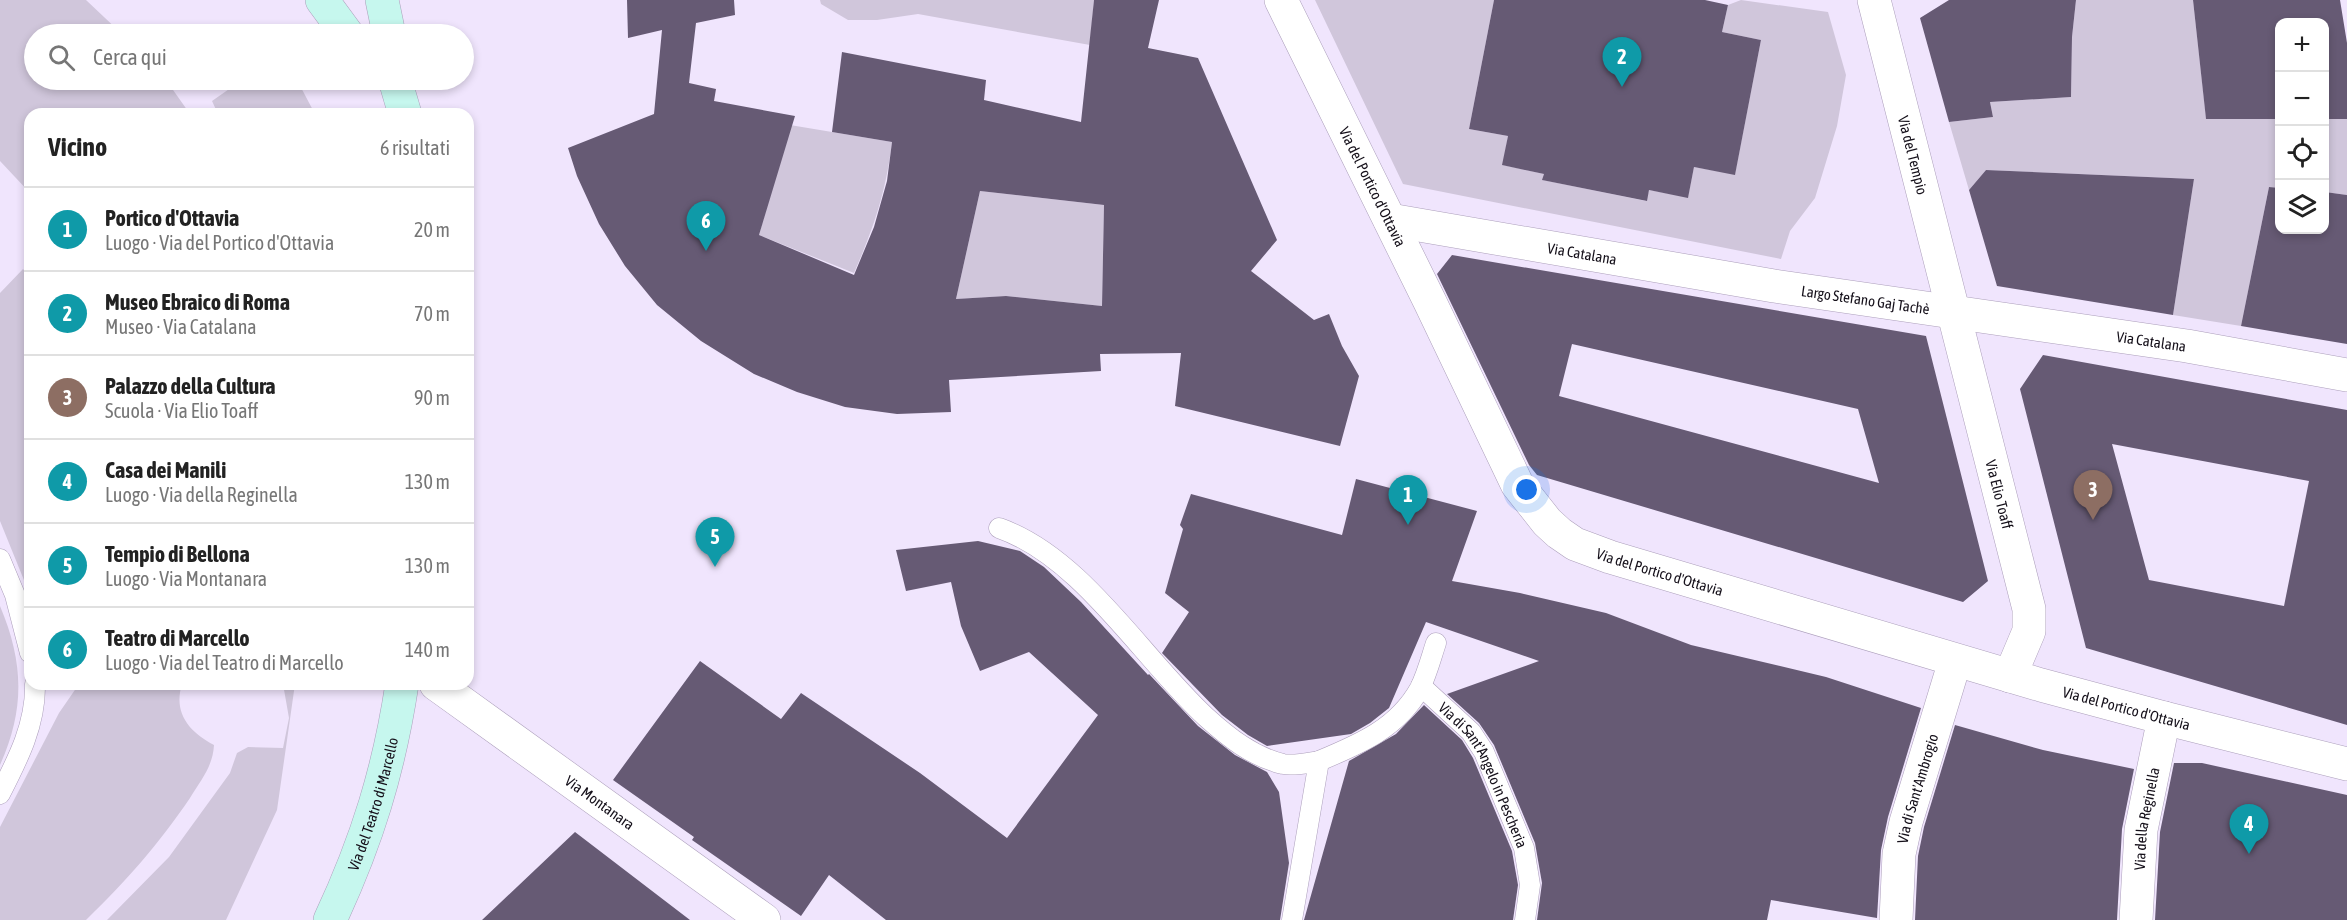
<!DOCTYPE html>
<html lang="it">
<head>
<meta charset="utf-8">
<style>
  body { margin:0; font-family:"Asap Condensed",sans-serif; background:#f2f2f2; color:#222 }
  .controls { position:absolute; right:18px; top:18px; display:grid; overflow:hidden; border-radius:12px; box-shadow:0 3px 9px #0003 }
  .controls button { width:54px; height:54px; display:grid; place-items:center; padding:0; border:0; border-bottom:2px solid #e0e0e0; background:#fff; color:#222; font:30px sans-serif }
  .you { position:absolute; left:1527px; top:490px; width:21px; height:21px; margin:-15px; border:4px solid #fff; border-radius:50%; background:#1a73e8; box-shadow:0 0 0 9px #1a73e833 }
  .badge { display:grid; place-items:center; width:39px; height:39px; border-radius:50%; background:#1a73e8; color:#fff; font-size:20px; font-weight:700 }
  .pin { position:absolute; translate:-50% -50px; filter:drop-shadow(0 2px 3px #0008) }
  .pin::after { content:''; position:absolute; top:32px; width:21px; height:18px; background:inherit; clip-path:polygon(0 0,100% 0,50% 100%) }
  .list { margin:0; padding:0; list-style:none }
  h2 { display:flex; justify-content:space-between; align-items:center; height:78px; margin:0; padding:0 24px; font-size:26px }
  h2 small { font-size:20px; font-weight:400; color:#767676 }
  .list li { display:grid; grid-template-columns:39px 1fr auto; gap:18px; align-items:center; box-sizing:border-box; height:84px; padding:0 24px; border-top:2px solid #e0e0e0 }
  .list b { display:block; font-size:22px; white-space:nowrap }
  .list p { margin:0; font-size:20px; white-space:nowrap; color:#767676 }
  .list em { font-size:20px; font-style:normal; color:#767676 }
  .icon { flex:none; width:33px; height:33px; fill:none; stroke:currentColor; stroke-width:2; stroke-linecap:round; stroke-linejoin:round }
  .map { position:relative; flex:none; width:2347px; height:920px; overflow:hidden }
  .search { position:absolute; background:#fff; box-shadow:0 3px 9px #0003; left:24px; top:24px; width:450px; height:66px; display:flex; align-items:center; gap:15px; box-sizing:border-box; padding:0 21px; border-radius:33px; color:#767676; font-size:22px }
  .panel { position:absolute; background:#fff; box-shadow:0 3px 9px #0003; left:24px; top:108px; width:450px; height:582px; border-radius:18px }
  .map>svg:first-child { display:block }
  .green { fill:#d0c6db }
  .building { fill:#665a74; fill-rule:evenodd }
  .lines { fill:none; stroke-linecap:round; stroke-linejoin:round }
  .lane-casing { stroke:#ac9fbb; stroke-width:21 }
  .street-casing { stroke:#ac9fbb; stroke-width:34 }
  .secondary-casing { stroke:#ac9fbb; stroke-width:34 }
  .lane { stroke:#fff; stroke-width:20 }
  .street { stroke:#fff; stroke-width:33 }
  .secondary { stroke:#c6f7ee; stroke-width:33 }
  .labels { text-anchor:middle; dominant-baseline:central; stroke-width:6; stroke-linejoin:round; paint-order:stroke }
  .street-label { font-size:15px; fill:#15101a; stroke:#f0e5fd }
</style>
</head>
<body>
<div class="map">
<svg width="2347" height="920" viewBox="0 0 2347 920">
  <rect width="100%" height="100%" fill="#f0e5fd"/>
  <path class="green" d="M 0,0 L 86,0 L 122,34 L 34,34 L 34,80 L 166,80 L 190,114 L 30,114 L 30,193 L 0,161 Z
    M 820,0 L 1094,0 L 1090,45 L 918,14 L 877,20 L 848,20 L 821,4 Z
    M 1315,0 L 1494,0 L 1469,129 L 1508,136 L 1503,165 L 1544,174 L 1543,180 L 1646,201 L 1649,190 L 1688,197 L 1694,167 L 1735,174 L 1761,40 L 1722,32 L 1728,5 L 1741,0 L 1828,12 L 1846,75 L 1837,126 L 1815,198 L 1790,231 L 1781,259 L 1403,184 Z
    M 2076,0 L 2193,0 L 2206,118 L 2279,119 L 2279,188 L 2269,187 L 2241,326 L 2173,315 L 2194,179 L 1986,170 L 1969,190 L 1949,122 L 1993,117 L 1990,102 L 2071,97 L 2072,37 Z
    M 242,80 L 297,80 L 315,114 L 218,114 L 212,101 Z
    M 2325,119 L 2347,119 L 2347,195 L 2325,192 Z
    M 790,125 L 892,142 C 886,192 874,227 854,273 L 759,235 Z
    M 980,191 L 1104,205 L 1102,306 L 1006,296 L 956,299 Z
    M 23,269 L 30,277 L 30,595 L 0,521 L 0,293 Z
    M 0,606 C 24,663 25,709 0,765 Z
    M 79,684 L 182,684 C 173,713 189,732 214,745 C 213,766 201,780 190,798 C 158,845 127,880 86,920 L 0,920 L 0,827 L 59,713 Z
    M 283,684 L 295,684 L 277,810 L 226,920 L 107,920 L 169,857 L 230,773 L 237,753 L 248,747 L 283,748 L 289,718 Z"/>
  <path class="building" d="M 627,0 L 734,0 L 735,15 L 696,23 L 689,83 L 716,89 L 714,101 L 795,116 L 759,235 L 854,275 L 874,227 L 887,181 L 892,142 L 832,132 L 842,52 L 986,80 L 984,100 L 1081,122 L 1094,0 L 1159,0 L 1148,48 L 1198,58 L 1277,240 L 1251,271 L 1314,320 L 1329,314 L 1342,346 L 1359,376 L 1340,446 L 1175,406 L 1181,353 L 1100,354 L 1101,371 L 949,380 L 951,412 L 897,414 L 845,407 L 797,392 L 754,374 L 701,341 L 657,305 L 625,266 L 599,224 L 577,176 L 568,148 L 654,114 L 662,30 L 628,38 ZM 980,191 L 1104,205 L 1102,306 L 1006,296 L 956,299 Z
    M 1494,0 L 1705,0 L 1728,5 L 1722,32 L 1761,40 L 1735,175 L 1694,167 L 1688,198 L 1649,190 L 1647,201 L 1542,180 L 1544,174 L 1502,165 L 1508,136 L 1469,129 Z
    M 1949,0 L 2076,0 L 2072,37 L 2071,97 L 1990,102 L 1993,117 L 1949,122 L 1920,18 Z
    M 2193,0 L 2340,0 L 2347,43 L 2347,119 L 2325,119 L 2325,22 L 2280,22 L 2280,119 L 2206,119 Z
    M 1986,170 L 2194,179 L 2173,315 L 1997,286 L 1969,190 Z
    M 2269,187 L 2280,188 L 2280,230 L 2325,230 L 2325,192 L 2347,195 L 2347,344 L 2241,326 Z
    M 1452,255 L 1926,336 L 1988,581 L 1963,602 L 1537,475 L 1529,465 L 1437,274 ZM 1572,344 L 1858,409 L 1879,483 L 1559,396 Z
    M 2043,355 L 2347,410 L 2347,725 L 2086,648 L 2020,389 ZM 2112,444 L 2309,481 L 2284,606 L 2149,580 Z
    M 1356,479 L 1477,511 L 1452,581 L 1520,593 L 1606,613 L 1691,645 L 1826,677 L 1921,708 L 1888,817 L 1881,850 L 1877,918 L 1771,900 L 1767,920 L 1537,920 L 1542,883 L 1535,843 L 1494,745 L 1479,723 L 1447,694 L 1539,661 L 1426,622 L 1389,708 L 1370,723 L 1351,734 L 1267,746 L 1248,735 L 1222,715 L 1162,653 L 1189,612 L 1165,593 L 1183,529 L 1180,525 L 1191,494 L 1342,535 Z
    M 978,541 L 1020,551 L 1044,567 L 1081,602 L 1148,675 L 1149,674 L 1198,726 L 1235,755 L 1267,772 L 1279,792 L 1289,863 L 1280,920 L 886,920 L 829,875 L 801,916 L 692,840 L 694,837 L 613,780 L 700,661 L 781,719 L 801,693 L 920,773 L 1007,838 L 1098,715 L 1029,652 L 980,671 L 961,626 L 951,582 L 906,591 L 896,550 Z
    M 1424,705 L 1462,740 L 1473,758 L 1512,851 L 1518,885 L 1513,920 L 1304,920 L 1349,761 L 1396,734 Z
    M 1955,725 L 2043,750 L 2134,769 L 2122,829 L 2117,920 L 1915,920 L 1918,856 L 1924,827 Z
    M 2174,763 L 2202,763 L 2347,795 L 2347,920 L 2155,920 L 2160,832 Z
    M 575,832 L 690,920 L 482,920 Z"/>
  <g class="lines">
    <defs>
      <g id="lane">
        <path d="M 999,528 C 1082,557 1142,658 1206,717 C 1228,737 1253,757 1283,764 C 1295,766 1307,763 1319,761"/>
        <path d="M 0,559 L 15,595 L 30,653"/>
        <path id="s1" d="M 1421,686 L 1471,732 L 1484,752 L 1524,848 L 1530,885 L 1525,920"/>
        <path d="M 0,794 C 18,759 36,724 35,684"/>
        <path d="M 1292,920 L 1319,761 C 1360,744 1398,728 1420,688 C 1427,674 1431,658 1436,643"/>
      </g>
      <g id="street">
        <path id="s2" d="M 1281,0 L 1430,302 L 1517,484 L 1547,522 L 1559,533 L 1575,544 L 1610,557 L 2041,685 L 2164,718 L 2347,764"/>
        <path id="s3" d="M 1874,0 L 2029,609 L 2029,631 L 2010,676"/>
        <path id="s4" d="M 1390,220 L 1774,286 L 2187,346 L 2347,375"/>
        <path id="s5" d="M 436,684 L 764,920"/>
        <path id="s6" d="M 1896,920 L 1899,854 L 1906,822 L 1955,661"/>
        <path id="s7" d="M 2136,920 L 2141,830 L 2164,718"/>
      </g>
      <g id="secondary">
        <path d="M 322,0 L 347,34"/>
        <path d="M 382,0 L 389,34"/>
        <path d="M 395,80 L 405,114"/>
        <path id="s8" d="M 330,920 C 367,841 389,770 402,684"/>
      </g>
    </defs>
    <use href="#lane" class="lane-casing"/>
    <use href="#street" class="street-casing"/>
    <use href="#secondary" class="secondary-casing"/>
    <use href="#lane" class="lane"/>
    <use href="#street" class="street"/>
    <use href="#secondary" class="secondary"/>
  </g>
  <g class="labels">
    <g class="street-label">
      <text stroke="none"><textPath href="#s3" startOffset="160">Via del Tempio</textPath></text>
      <text stroke="none"><textPath href="#s2" startOffset="208">Via del Portico d'Ottavia</textPath></text>
      <text stroke="none"><textPath href="#s4" startOffset="195">Via Catalana</textPath></text>
      <text stroke="none"><textPath href="#s4" startOffset="482">Largo Stefano Gaj Tachè</textPath></text>
      <text stroke="none"><textPath href="#s4" startOffset="771">Via Catalana</textPath></text>
      <text stroke="none"><textPath href="#s3" startOffset="510">Via Elio Toaff</textPath></text>
      <text stroke="none"><textPath href="#s2" startOffset="712">Via del Portico d'Ottavia</textPath></text>
      <text stroke="none"><textPath href="#s2" startOffset="1198">Via del Portico d'Ottavia</textPath></text>
      <text stroke="none"><textPath href="#s1" startOffset="111">Via di Sant'Angelo in Pescheria</textPath></text>
      <text stroke="none"><textPath href="#s6" startOffset="134">Via di Sant'Ambrogio</textPath></text>
      <text stroke="none"><textPath href="#s5" startOffset="202">Via Montanara</textPath></text>
      <text stroke="none"><textPath href="#s8" startOffset="124">Via del Teatro di Marcello</textPath></text>
      <text stroke="none"><textPath href="#s7" startOffset="102">Via della Reginella</textPath></text>
    </g>
  </g>
</svg>
<div class="controls">
<button>+</button>
<button>−</button>
<button><svg class="icon" aria-label="locate" viewBox="0 0 24 24"><circle cx="12" cy="12" r="6"/><path d="M12 2v4M12 18v4M2 12h4M18 12h4"/></svg></button>
<button><svg class="icon" aria-label="layers" viewBox="0 0 24 24"><path d="M12 4l9 5-9 5-9-5zM3 14l9 5 9-5"/></svg></button>
</div>
<div class="you"></div>
<div class="pin badge" style="left:1408px;top:525px;background:#0f9aa8">1</div>
<div class="pin badge" style="left:1622px;top:87px;background:#0f9aa8">2</div>
<div class="pin badge" style="left:2093px;top:520px;background:#8d6e63">3</div>
<div class="pin badge" style="left:2249px;top:854px;background:#0f9aa8">4</div>
<div class="pin badge" style="left:715px;top:567px;background:#0f9aa8">5</div>
<div class="pin badge" style="left:706px;top:251px;background:#0f9aa8">6</div>
<div class="search"><svg class="icon" aria-label="search" viewBox="0 0 24 24"><circle cx="10" cy="10" r="6"/><path d="M15 15l6 6"/></svg>Cerca qui</div>
<section class="panel">
<h2>Vicino<small>6 risultati</small></h2>
<ul class="list">
<li><span class="badge" style="background:#0f9aa8">1</span><div><b>Portico d'Ottavia</b><p>Luogo · Via del Portico d'Ottavia</p></div><em>20 m</em></li>
<li><span class="badge" style="background:#0f9aa8">2</span><div><b>Museo Ebraico di Roma</b><p>Museo · Via Catalana</p></div><em>70 m</em></li>
<li><span class="badge" style="background:#8d6e63">3</span><div><b>Palazzo della Cultura</b><p>Scuola · Via Elio Toaff</p></div><em>90 m</em></li>
<li><span class="badge" style="background:#0f9aa8">4</span><div><b>Casa dei Manili</b><p>Luogo · Via della Reginella</p></div><em>130 m</em></li>
<li><span class="badge" style="background:#0f9aa8">5</span><div><b>Tempio di Bellona</b><p>Luogo · Via Montanara</p></div><em>130 m</em></li>
<li><span class="badge" style="background:#0f9aa8">6</span><div><b>Teatro di Marcello</b><p>Luogo · Via del Teatro di Marcello</p></div><em>140 m</em></li>
</ul>
</section>
</div>
</body>
</html>
